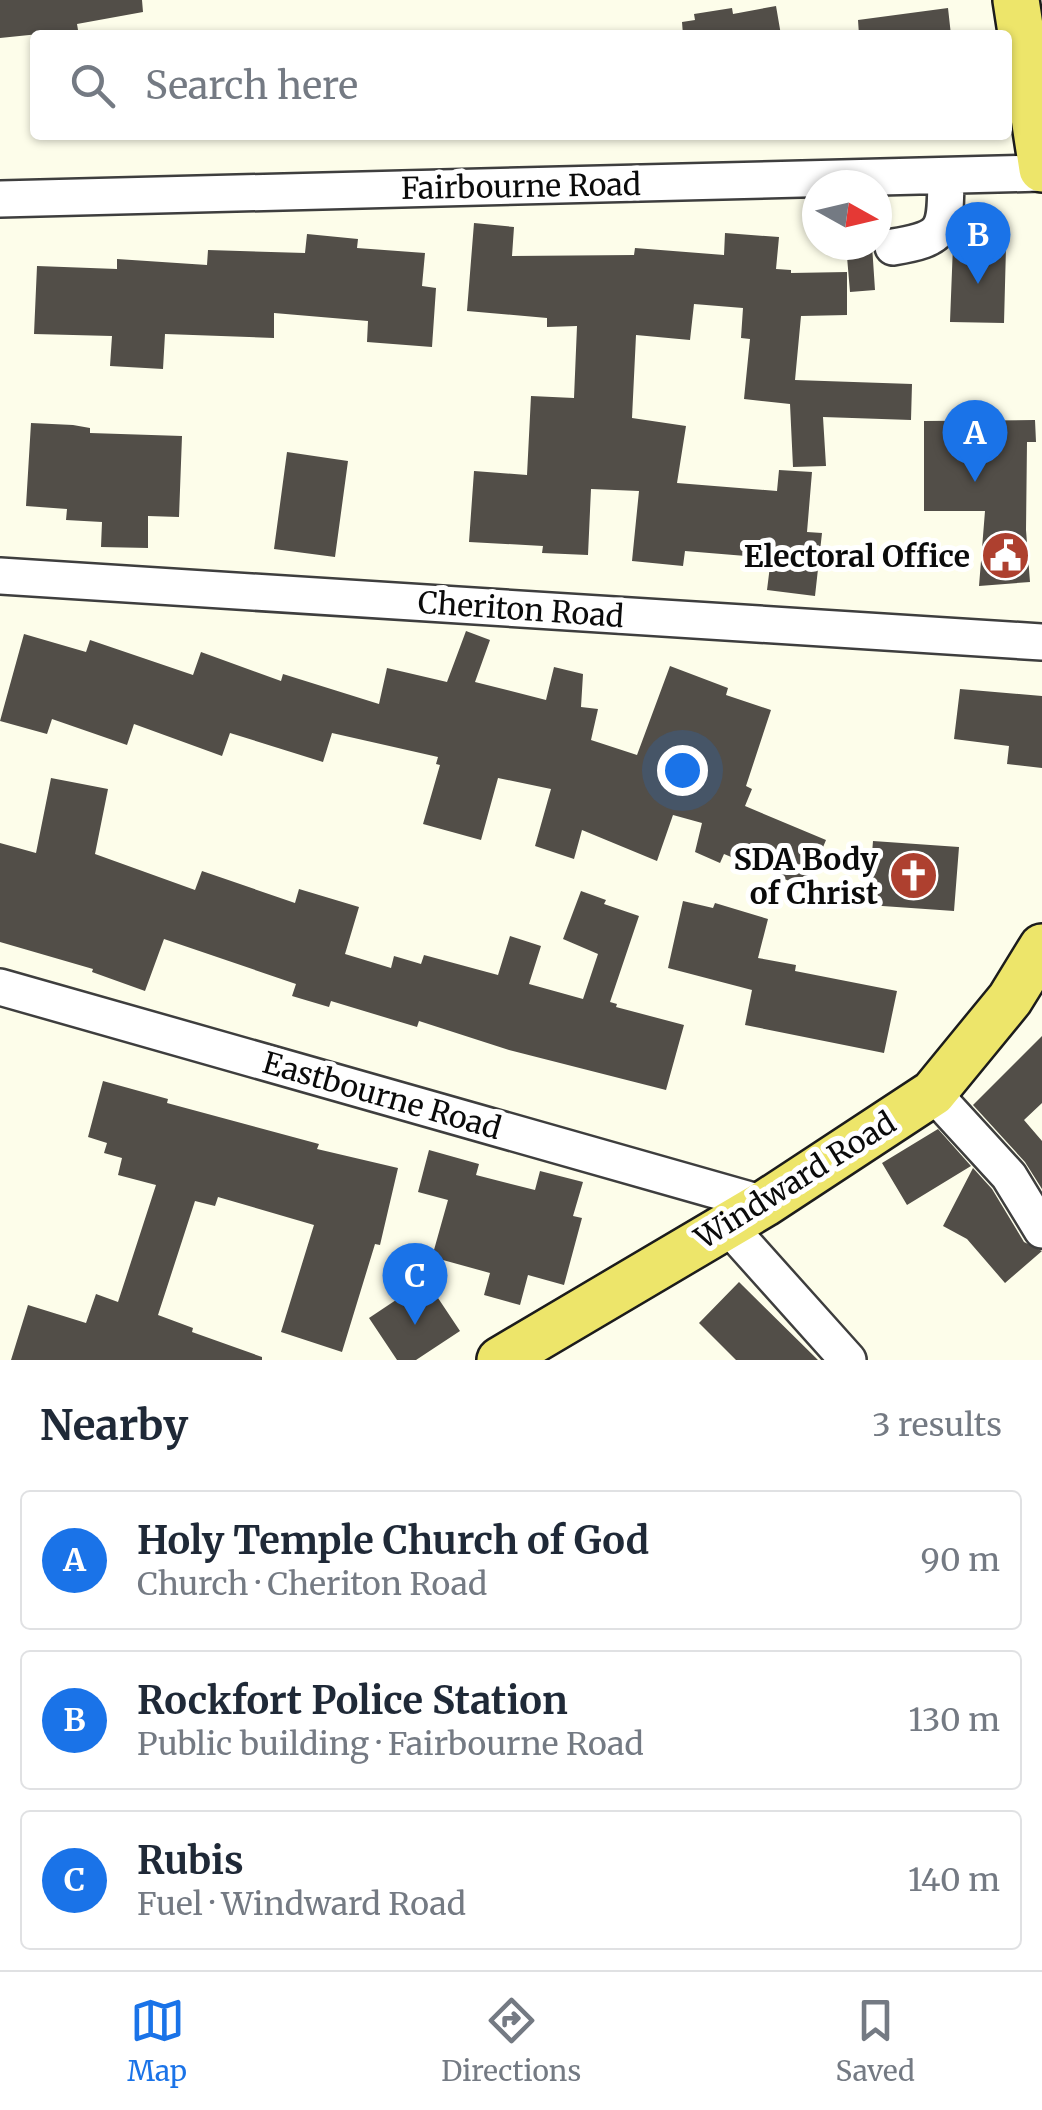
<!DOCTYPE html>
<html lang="en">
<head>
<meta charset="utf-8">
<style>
  body { margin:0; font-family:Merriweather,serif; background:#f6f6f7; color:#1f2937 }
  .compass { position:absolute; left:802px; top:170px; width:90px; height:90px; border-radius:50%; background:#fff; box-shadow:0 2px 8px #0004; rotate:98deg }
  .you { position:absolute; left:682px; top:770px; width:35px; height:35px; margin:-25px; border:8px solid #fff; border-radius:50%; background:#1a73e8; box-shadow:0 0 0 15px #1a73e833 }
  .badge { display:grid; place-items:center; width:65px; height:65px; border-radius:50%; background:#1a73e8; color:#fff; font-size:32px; font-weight:700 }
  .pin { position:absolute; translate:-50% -82px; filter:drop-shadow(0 2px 5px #0008) }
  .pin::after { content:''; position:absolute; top:52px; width:35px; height:30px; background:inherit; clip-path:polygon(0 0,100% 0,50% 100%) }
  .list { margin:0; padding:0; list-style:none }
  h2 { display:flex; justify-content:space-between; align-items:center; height:130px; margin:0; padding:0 40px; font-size:42px }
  h2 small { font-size:32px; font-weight:400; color:#747a83 }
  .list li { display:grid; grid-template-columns:65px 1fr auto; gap:30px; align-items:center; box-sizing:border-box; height:140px; margin:0 20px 20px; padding:0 20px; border:2px solid #e0e1e3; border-radius:10px }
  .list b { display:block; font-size:38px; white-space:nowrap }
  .list p { margin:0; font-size:32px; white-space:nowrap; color:#747a83 }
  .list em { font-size:32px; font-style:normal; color:#747a83 }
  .icon { flex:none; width:55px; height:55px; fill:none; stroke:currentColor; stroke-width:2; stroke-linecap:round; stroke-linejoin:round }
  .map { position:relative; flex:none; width:1042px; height:1360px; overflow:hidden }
  .search { position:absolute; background:#fff; box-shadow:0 2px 8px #0004; left:30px; right:30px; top:30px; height:110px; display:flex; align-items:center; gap:25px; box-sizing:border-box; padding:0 35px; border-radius:10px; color:#747a83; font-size:38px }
  .sheet { height:610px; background:#fff }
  nav { display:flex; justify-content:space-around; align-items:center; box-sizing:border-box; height:140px; border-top:2px solid #e0e1e3; background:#fff; font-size:28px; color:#747a83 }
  nav a { display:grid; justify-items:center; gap:5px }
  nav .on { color:#1a73e8 }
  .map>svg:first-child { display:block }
  .building { fill:#524e48 }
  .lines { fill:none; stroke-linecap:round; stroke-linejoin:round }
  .minor-casing { stroke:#3e3e3e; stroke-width:40 }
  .major-casing { stroke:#1c1c1c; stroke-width:50 }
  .minor { stroke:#fff; stroke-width:35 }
  .major { stroke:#ede56a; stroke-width:45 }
  .labels { text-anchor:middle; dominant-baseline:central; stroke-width:10; stroke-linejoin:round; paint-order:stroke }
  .street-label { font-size:30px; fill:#0b0b0b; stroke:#fff }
  .poi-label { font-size:30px; font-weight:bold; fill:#0b0b0b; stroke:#fff; text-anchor:end }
</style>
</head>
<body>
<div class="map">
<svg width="1042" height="1360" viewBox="0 0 1042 1360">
  <rect width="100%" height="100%" fill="#fdfdea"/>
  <path class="building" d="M 0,0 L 142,0 L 143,12 L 77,24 L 78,30 L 0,38 Z
    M 776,6 L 781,35 L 683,35 L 682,22 L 695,20 L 694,14 L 732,8 L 733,14 Z
    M 948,8 L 951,35 L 859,35 L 858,20 Z
    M 474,223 L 514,227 L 512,256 L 634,255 L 635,248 L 724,255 L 725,233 L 779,237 L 776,269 L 791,270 L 791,273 L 847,272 L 847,315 L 801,316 L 795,380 L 912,384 L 911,420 L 823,417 L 826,466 L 793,467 L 790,404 L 744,399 L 750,339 L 741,338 L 743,308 L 694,304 L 690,340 L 636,335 L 632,418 L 686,426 L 677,483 L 777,491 L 779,470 L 812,472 L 807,532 L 822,533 L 815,596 L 767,590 L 771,558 L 685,551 L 683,566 L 632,561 L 639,491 L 591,489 L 588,555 L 542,553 L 543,546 L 469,542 L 474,471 L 527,475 L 531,396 L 574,398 L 577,326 L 547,327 L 547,318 L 467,311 Z
    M 307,234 L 358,239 L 357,248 L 425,253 L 422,286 L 436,288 L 432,347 L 367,342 L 368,321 L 274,313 L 274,338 L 165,334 L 163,369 L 110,366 L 112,336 L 34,334 L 37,266 L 117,269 L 117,259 L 207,265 L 208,250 L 305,253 Z
    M 846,245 L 872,245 L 875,290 L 850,292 Z
    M 953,245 L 1006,247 L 1004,323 L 950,322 Z
    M 1035,420 L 1036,442 L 1027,442 L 1026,530 L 1030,582 L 979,586 L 985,511 L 924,511 L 924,421 Z
    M 31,423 L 73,425 L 90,428 L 90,433 L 182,436 L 179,517 L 148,516 L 148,548 L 101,547 L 102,522 L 66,520 L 67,509 L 26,506 Z
    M 287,452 L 348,461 L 335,557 L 274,549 Z
    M 466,631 L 490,640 L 475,682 L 546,700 L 554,667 L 583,674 L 581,707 L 598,709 L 591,740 L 637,755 L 670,666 L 728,688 L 726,695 L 771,710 L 746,786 L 752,789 L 745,806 L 826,840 L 806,888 L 724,854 L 720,863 L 695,852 L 702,823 L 673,815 L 657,861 L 582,830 L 574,859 L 535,846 L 551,789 L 498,778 L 481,840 L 423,824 L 440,765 L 436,764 L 438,757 L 332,733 L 323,762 L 230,733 L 222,756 L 134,724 L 127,745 L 52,719 L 47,734 L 0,721 L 24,634 L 86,652 L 90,640 L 193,675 L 201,652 L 281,681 L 283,674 L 379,704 L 387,668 L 447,682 Z
    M 960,689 L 1042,696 L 1042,768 L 1007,764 L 1009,746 L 954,739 Z
    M 51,778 L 108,789 L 95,854 L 195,890 L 202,871 L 295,903 L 299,889 L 359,907 L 345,954 L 391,968 L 394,956 L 421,964 L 424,955 L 498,975 L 510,936 L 541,946 L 529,984 L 583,999 L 598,954 L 563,939 L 581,891 L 606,900 L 604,904 L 639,916 L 610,1002 L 617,1004 L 616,1007 L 684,1025 L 666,1090 L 509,1050 L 419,1021 L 417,1027 L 331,1001 L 329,1007 L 292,996 L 296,984 L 164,939 L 145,991 L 92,972 L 93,969 L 0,942 L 0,843 L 36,853 Z
    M 873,841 L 959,847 L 954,911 L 868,905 Z
    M 683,901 L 713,908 L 715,903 L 768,919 L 758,958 L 796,965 L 795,971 L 897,991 L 884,1053 L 745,1025 L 752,990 L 668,968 Z
    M 1042,1036 L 1042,1103 L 1024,1120 L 1042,1141 L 1042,1189 L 1025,1162 L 973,1105 Z
    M 103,1081 L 168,1099 L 167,1103 L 319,1144 L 317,1149 L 398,1168 L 380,1245 L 375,1244 L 342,1352 L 281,1332 L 314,1225 L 218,1197 L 215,1206 L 195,1201 L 158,1315 L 193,1328 L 192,1332 L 262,1357 L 262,1360 L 11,1360 L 28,1305 L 86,1323 L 96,1294 L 118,1302 L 156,1185 L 118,1175 L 122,1158 L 104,1153 L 107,1143 L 88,1137 Z
    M 938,1129 L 971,1166 L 907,1205 L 882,1163 Z
    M 429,1150 L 479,1164 L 476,1175 L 535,1190 L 540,1171 L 583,1182 L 573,1216 L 582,1218 L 564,1285 L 528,1275 L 520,1305 L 484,1295 L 490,1273 L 432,1257 L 448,1200 L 418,1192 Z
    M 973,1168 L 992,1189 L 1024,1242 L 1042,1251 L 1005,1283 L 967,1239 L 943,1226 Z
    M 426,1280 L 460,1331 L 416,1360 L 397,1360 L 369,1318 Z
    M 739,1282 L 818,1360 L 736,1360 L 699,1323 Z"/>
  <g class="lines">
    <defs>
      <path id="minor" d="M 0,199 L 1042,173
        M 893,247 C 948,238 945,229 946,176
        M 0,576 L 1042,642
        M 0,987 L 764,1204
        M 933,1093 L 1009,1176 L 1042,1230
        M 727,1225 L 848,1360"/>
      <path id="major" d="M 1016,0 L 1042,169
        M 500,1360 L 764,1204 L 933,1093 L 1010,999 L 1042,947"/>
    </defs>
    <use href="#minor" class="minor-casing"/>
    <use href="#major" class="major-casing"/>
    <use href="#minor" class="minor"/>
    <use href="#major" class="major"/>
  </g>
  <defs>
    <symbol id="civic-disc" viewBox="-11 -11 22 22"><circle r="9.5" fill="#ae402f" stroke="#fff"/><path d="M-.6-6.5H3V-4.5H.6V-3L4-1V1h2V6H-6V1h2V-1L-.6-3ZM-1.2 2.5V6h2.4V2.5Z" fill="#fff"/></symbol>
    <symbol id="church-disc" viewBox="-11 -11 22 22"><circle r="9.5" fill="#ae402f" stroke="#fff"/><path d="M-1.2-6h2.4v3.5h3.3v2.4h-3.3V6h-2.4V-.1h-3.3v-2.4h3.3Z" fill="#fff"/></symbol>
  </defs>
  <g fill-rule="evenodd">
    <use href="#civic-disc" x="978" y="528" width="55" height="55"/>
    <use href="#church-disc" x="886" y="848" width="55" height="55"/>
  </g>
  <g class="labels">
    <g class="street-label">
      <text transform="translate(521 186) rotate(-1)">Fairbourne Road</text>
      <text transform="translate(521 609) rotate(4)">Cheriton Road</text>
      <text transform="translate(382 1095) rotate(16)">Eastbourne Road</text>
      <text transform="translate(795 1180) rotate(-32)">Windward Road</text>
    </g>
    <g class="poi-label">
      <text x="970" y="556">Electoral Office</text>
      <text x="878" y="859">SDA Body<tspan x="878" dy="34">of Christ</tspan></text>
    </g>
  </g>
</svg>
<svg class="compass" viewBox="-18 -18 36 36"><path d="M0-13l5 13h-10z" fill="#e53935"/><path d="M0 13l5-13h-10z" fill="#747a83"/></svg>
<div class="you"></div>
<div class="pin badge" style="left:975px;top:482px">A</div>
<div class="pin badge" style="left:978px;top:284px">B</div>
<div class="pin badge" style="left:415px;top:1325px">C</div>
<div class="search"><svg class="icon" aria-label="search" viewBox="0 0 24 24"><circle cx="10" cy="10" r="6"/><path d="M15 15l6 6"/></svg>Search here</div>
</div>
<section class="sheet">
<h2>Nearby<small>3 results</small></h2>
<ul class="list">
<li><span class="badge">A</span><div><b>Holy Temple Church of God</b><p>Church · Cheriton Road</p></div><em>90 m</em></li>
<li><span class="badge">B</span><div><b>Rockfort Police Station</b><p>Public building · Fairbourne Road</p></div><em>130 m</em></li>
<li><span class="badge">C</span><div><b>Rubis</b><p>Fuel · Windward Road</p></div><em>140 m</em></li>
</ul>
</section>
<nav>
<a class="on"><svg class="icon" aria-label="map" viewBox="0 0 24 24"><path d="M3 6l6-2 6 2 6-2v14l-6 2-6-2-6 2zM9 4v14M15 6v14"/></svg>Map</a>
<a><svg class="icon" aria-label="directions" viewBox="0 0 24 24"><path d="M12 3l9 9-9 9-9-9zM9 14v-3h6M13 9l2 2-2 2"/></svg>Directions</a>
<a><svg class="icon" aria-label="saved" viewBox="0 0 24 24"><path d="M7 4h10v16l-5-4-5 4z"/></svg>Saved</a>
</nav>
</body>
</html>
